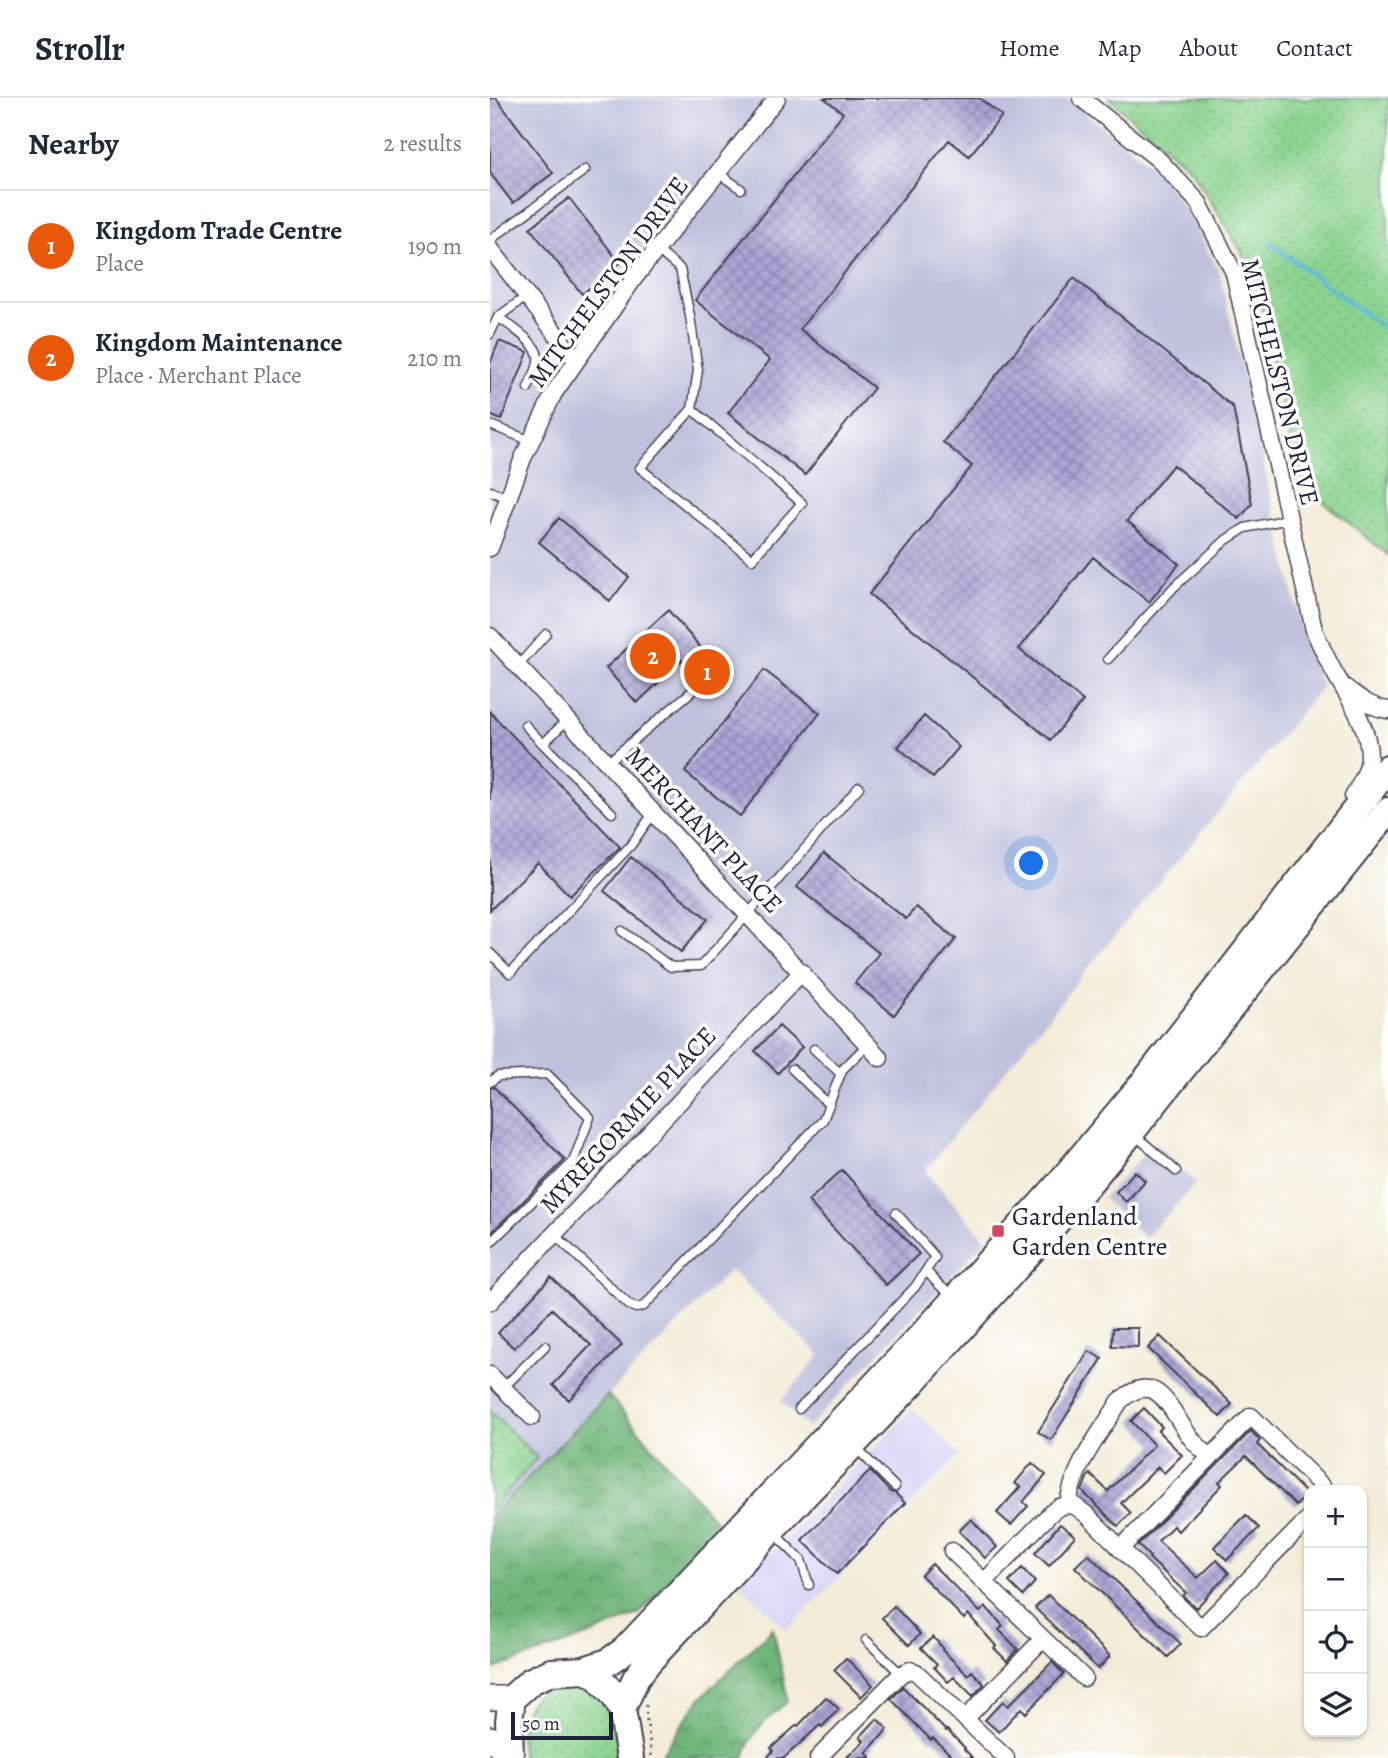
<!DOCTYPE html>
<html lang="en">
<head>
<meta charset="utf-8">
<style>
  body { margin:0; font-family:Alegreya,serif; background:#f2f2f3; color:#1f2937 }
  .controls { position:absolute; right:21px; bottom:21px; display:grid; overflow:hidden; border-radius:14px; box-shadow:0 2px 5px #0004 }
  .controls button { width:63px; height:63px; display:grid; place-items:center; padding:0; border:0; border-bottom:2px solid #e0e1e3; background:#fff; color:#1f2937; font:35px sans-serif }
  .scale { position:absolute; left:21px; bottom:18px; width:102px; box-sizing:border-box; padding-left:7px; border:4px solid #22223b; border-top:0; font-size:19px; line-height:24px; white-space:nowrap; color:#22223b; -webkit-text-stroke:5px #fff; paint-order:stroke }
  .you { position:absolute; left:542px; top:766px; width:24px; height:24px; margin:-18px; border:5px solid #fff; border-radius:50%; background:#1a73e8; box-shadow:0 0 0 10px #1a73e833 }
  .badge { display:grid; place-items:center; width:46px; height:46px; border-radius:50%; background:#ea580c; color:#fff; font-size:23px; font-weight:700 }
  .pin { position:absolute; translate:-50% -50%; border:4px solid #fff; box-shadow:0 2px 7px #0006 }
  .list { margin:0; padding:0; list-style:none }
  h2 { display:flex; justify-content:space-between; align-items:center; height:91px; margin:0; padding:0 28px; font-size:30px }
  h2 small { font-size:23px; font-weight:400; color:#747a83 }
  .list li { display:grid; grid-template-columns:46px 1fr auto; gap:21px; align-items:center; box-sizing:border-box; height:112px; padding:0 28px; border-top:2px solid #e0e1e3 }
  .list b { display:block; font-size:26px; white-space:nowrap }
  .list p { margin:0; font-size:23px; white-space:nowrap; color:#747a83 }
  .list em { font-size:23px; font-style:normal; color:#747a83 }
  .icon { flex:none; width:38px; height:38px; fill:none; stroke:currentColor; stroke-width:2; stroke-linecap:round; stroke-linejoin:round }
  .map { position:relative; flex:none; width:898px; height:1660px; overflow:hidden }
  header { display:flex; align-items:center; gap:42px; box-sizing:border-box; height:98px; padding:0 35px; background:#fff; border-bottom:2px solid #e0e1e3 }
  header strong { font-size:33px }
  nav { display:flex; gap:38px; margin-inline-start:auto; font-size:24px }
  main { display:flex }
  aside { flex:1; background:#fff }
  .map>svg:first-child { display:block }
  .built { fill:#dad6f7 }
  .industrial { fill:#c0c2dd }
  .grass { fill:url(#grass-dots); stroke:#567a64; stroke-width:2 }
  .forest { fill:url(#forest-crowns); stroke:#496c5a; stroke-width:2 }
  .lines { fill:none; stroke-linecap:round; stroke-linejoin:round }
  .stream { stroke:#5ebbdc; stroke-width:4.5 }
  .building { fill:url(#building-cross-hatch) }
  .lane-casing { stroke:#424053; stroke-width:11 }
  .street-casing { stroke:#424053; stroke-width:19 }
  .secondary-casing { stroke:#424053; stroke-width:26 }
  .primary-casing { stroke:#424053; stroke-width:30 }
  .path { stroke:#424053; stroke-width:2.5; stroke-dasharray:2 5; stroke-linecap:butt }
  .lane { stroke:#fff; stroke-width:8 }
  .street { stroke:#fff; stroke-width:16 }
  .secondary { stroke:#fff; stroke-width:23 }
  .primary { stroke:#fff; stroke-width:26 }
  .poi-dot { fill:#d1495b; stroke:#fff; stroke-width:2.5 }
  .labels { text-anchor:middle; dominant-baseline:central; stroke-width:7; stroke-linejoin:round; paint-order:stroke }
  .street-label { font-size:26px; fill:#22223b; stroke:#fff }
  .poi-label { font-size:26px; fill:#22223b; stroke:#fff; text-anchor:start }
</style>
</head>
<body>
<header>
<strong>Strollr</strong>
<nav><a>Home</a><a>Map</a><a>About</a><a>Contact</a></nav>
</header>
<main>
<aside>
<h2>Nearby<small>2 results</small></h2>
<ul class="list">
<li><span class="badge">1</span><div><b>Kingdom Trade Centre</b><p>Place</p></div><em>190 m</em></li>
<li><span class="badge">2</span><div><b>Kingdom Maintenance</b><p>Place · Merchant Place</p></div><em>210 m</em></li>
</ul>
</aside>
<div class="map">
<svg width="898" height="1660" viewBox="0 0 898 1660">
  <defs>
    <pattern id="grass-dots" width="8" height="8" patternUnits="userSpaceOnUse" patternTransform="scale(1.75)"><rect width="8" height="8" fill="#8bd38e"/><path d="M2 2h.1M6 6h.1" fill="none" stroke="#78b57b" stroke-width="1.8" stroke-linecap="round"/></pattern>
    <pattern id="forest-crowns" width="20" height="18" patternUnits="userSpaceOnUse" patternTransform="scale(1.75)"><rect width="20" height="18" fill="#70b579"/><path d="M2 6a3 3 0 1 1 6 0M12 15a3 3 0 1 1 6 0" fill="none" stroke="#5c9364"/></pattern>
    <pattern id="building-cross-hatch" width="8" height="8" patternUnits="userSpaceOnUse" patternTransform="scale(1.75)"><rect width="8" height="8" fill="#aba4d5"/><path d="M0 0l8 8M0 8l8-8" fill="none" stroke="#8b85ae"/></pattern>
  </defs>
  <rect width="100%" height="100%" fill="#fff"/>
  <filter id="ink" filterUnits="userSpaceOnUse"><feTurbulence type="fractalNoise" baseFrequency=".0143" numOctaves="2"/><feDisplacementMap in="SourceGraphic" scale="14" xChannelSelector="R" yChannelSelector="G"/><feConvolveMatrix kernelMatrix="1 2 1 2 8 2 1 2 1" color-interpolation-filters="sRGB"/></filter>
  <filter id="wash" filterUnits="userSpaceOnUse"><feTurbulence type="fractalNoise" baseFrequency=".00686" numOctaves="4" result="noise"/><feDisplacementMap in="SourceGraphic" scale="28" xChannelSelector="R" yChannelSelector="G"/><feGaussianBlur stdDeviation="1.57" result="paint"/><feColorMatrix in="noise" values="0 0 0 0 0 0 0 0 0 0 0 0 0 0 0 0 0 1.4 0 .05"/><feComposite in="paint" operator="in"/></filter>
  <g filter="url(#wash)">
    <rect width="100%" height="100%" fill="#f4ecd8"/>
    <path class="built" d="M 423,1311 L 470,1357 L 297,1532 L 250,1486 Z"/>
    <path class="industrial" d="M 3,0 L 576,0 L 665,71 L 697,113 L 729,173 L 816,550 L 832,589 L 599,869 L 435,1073 L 496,1142 L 318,1330 L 291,1303 L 330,1257 L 240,1172 L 0,1419 L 0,2 Z
      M 665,1044 L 706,1085 L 655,1140 L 613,1100 Z"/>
    <path class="grass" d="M 619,0 L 898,0 L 898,457 L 807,382 L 769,196 L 751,153 L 702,73 Z
      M 0,1313 L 47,1360 L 0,1413 Z
      M 77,1587 C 93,1589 113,1596 121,1610 C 125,1617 130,1650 133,1660 L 32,1660 C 27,1636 30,1604 56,1592 C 62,1589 71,1589 77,1587 Z"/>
    <path class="forest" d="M 118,1297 L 229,1427 L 149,1516 L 100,1537 L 0,1572 L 0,1419 Z
      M 283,1530 L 298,1603 C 276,1622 262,1631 254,1660 L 174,1660 L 173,1654 L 210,1601 Z"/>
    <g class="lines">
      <path class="stream" d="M 779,144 L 898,233"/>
    </g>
    <g id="blocks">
      <path class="building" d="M 0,0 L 6,0 L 63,75 L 23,105 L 0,75 Z
        M 334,0 L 489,0 L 512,18 L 479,58 L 459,42 L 310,231 L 384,290 L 315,377 L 238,315 L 280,262 L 205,202 L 353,15 Z
        M 79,100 L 130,165 L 92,196 L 40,130 Z
        M 584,180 L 743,309 L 762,406 L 749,421 L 683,367 L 637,423 L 689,466 L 659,504 L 603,459 L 529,551 L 593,603 L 561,642 L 379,496 L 482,368 L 453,344 Z
        M 9,243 L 38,254 L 11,322 L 0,317 L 0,266 Z
        M 69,420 L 139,479 L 120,503 L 49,444 Z
        M 178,512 L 233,575 L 216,590 L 192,562 L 147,605 L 116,570 Z
        M 274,572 L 330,615 L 250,718 L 195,674 Z
        M 0,614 L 130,749 L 80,798 L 48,765 L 0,812 Z
        M 434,618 L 469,649 L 443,680 L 408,649 Z
        M 334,755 L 416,821 L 426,809 L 466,841 L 404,917 L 365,885 L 389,855 L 307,789 Z
        M 141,759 L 218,821 L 191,854 L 114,793 Z
        M 289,928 L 312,949 L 288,975 L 265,953 Z
        M 4,989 L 75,1062 L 0,1136 L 0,990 Z
        M 352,1072 L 429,1156 L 396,1187 L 318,1103 Z
        M 645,1073 L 655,1083 L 636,1104 L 626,1094 Z
        M 61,1179 L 132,1247 L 79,1302 L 63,1287 L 101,1247 L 62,1211 L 24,1250 L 8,1235 Z
        M 623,1230 L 648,1230 L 648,1249 L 622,1248 Z
        M 670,1238 L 742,1306 L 730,1319 L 658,1250 Z
        M 599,1253 L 612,1261 L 561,1342 L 548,1334 Z
        M 654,1310 L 672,1329 L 668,1333 L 692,1357 L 674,1375 L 668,1369 L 631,1405 L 641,1415 L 628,1428 L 592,1393 L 597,1380 L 600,1376 L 618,1393 L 664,1347 L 641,1323 Z
        M 761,1333 L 770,1342 L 767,1346 L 817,1396 L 806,1408 L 756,1358 L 729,1384 L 732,1387 L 688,1433 L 683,1428 L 668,1443 L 708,1480 L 727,1462 L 739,1475 L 706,1510 L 693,1498 L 696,1495 L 659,1460 L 660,1459 L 648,1447 Z
        M 542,1365 L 556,1377 L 533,1404 L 538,1408 L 521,1427 L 507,1415 L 530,1389 L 525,1385 Z
        M 380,1373 L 400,1394 L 405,1395 L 415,1405 L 347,1476 L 312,1442 Z
        M 756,1417 L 769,1430 L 737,1462 L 724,1449 Z
        M 481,1421 L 507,1449 L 495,1460 L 469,1433 Z
        M 570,1426 L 585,1438 L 559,1468 L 545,1455 Z
        M 598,1456 L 691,1546 L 678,1559 L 585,1469 Z
        M 442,1466 L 490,1514 L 496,1509 L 513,1528 L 509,1532 L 528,1551 L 517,1563 L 504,1550 L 506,1548 L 478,1516 L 474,1521 L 431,1477 Z
        M 532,1470 L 545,1484 L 533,1498 L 519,1484 Z
        M 558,1497 L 620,1558 L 608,1571 L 545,1510 Z
        M 404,1508 L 430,1536 L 419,1547 L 392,1520 Z
        M 443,1539 L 453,1550 L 452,1552 L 478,1577 L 482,1573 L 494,1586 L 483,1598 L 464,1579 L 458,1584 L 444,1569 L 447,1566 L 431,1550 Z
        M 356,1560 L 383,1587 L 371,1599 L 344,1572 Z
        M 562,1564 L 574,1576 L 536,1615 L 531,1610 L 509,1634 L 495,1622 L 513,1603 L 518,1608 Z
        M 413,1589 L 456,1633 L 457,1632 L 475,1650 L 474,1651 L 483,1660 L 464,1660 L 443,1640 L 441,1642 L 401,1601 Z
        M 336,1599 L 349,1611 L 332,1629 L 330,1627 L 294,1660 L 277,1660 L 283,1653 L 281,1650 L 307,1627 L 308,1628 Z
        M 387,1621 L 398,1631 L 376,1655 L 381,1660 L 356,1660 L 374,1643 L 370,1639 Z"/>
    </g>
  </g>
  <g filter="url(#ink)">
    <use href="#blocks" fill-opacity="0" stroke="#424053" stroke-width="2"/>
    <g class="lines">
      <defs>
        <path id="lane" d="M 228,75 L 251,91
          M 0,142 L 95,72
          M 167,152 L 190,171 L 200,218 L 208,272 L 202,311 L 312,405 L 262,461 L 150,370 L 202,311
          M 8,219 C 19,227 46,244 48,258 C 50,268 42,281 38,290
          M 0,236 L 8,219 L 37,198
          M 0,327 L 41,343
          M 0,393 L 18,400
          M 618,561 L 684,489 L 736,442 L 755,430 L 799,421
          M 29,567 L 56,536
          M 35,627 L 53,646 L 78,621
          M 53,646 L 122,715
          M 118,664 L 201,594
          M 132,833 L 181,869 L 211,868 L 258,816 L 369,689
          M 0,855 L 20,875 L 141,747 L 164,714
          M 324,951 L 351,976
          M 302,971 L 339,1007
          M 0,984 L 8,978 L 57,976 L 100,1019 L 83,1064 L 0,1145
          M 644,1036 L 686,1073
          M 64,1136 L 139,1207 L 146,1210 L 154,1208 L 333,1022 L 352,972 L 377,947
          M 437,1174 C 445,1182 453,1194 464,1195
          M 13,1290 L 55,1248
          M 309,1311 L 425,1189 L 445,1159 L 406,1115
          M 365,1349 L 405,1389
          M 283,1434 L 311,1462 L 319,1487
          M 376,1542 L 411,1576"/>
        <path id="street" d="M 591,0 L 669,62 L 709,105 L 744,175 L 824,532 C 830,546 836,559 843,572 C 857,598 879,627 879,658 C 879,673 870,686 863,699
          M 0,150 L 86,262
          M 0,450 L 33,360 L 64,295 L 145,179 L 287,0
          M 0,538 L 390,960
          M 856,590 C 868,600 882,610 898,612
          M 0,1204 L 312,874
          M 0,1277 L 42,1319
          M 578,1407 L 585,1408 L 597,1417 L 711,1530 L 819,1420
          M 578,1407 C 583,1368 610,1336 630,1303 C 668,1268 681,1315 701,1340 C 706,1347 714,1353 720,1359
          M 630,1451 L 761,1318 L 833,1389 L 834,1392
          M 462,1453 L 594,1580
          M 495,1483 L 561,1415 L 569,1409 L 578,1407
          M 475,1621 L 553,1541
          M 328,1660 L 411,1576 L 420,1572 L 426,1574 L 516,1660"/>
        <path id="secondary" d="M 0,1600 L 22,1600
          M 0,1640 L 20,1659"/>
        <path id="primary" d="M 94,1572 L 118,1564 L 135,1552 L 436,1233 L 563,1093 L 655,983 L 898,670
          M 132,1611 L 146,1580 L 158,1564 L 281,1432 L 422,1285 L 550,1143 L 639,1037 L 898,713
          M 20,1660 L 19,1623 L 22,1600 L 41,1583 L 61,1574 L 94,1572 L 106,1577 L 124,1597 L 132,1611 L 140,1660"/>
      </defs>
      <use href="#lane" class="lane-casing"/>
      <use href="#street" class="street-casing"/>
      <use href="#secondary" class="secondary-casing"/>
      <use href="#primary" class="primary-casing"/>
      <path class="path" d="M 156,1607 L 156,1617 L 162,1660"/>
      <use href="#lane" class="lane"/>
      <use href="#street" class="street"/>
      <use href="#secondary" class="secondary"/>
      <use href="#primary" class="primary"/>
    </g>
  </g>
  <rect class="poi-dot" x="501" y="1126" width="14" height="14" rx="3.5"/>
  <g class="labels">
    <g class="street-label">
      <text transform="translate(118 184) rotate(-54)">MITCHELSTON DRIVE</text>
      <text transform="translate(790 284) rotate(76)">MITCHELSTON DRIVE</text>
      <text transform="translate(214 732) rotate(47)">MERCHANT PLACE</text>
      <text transform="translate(138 1022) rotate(-47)">MYREGORMIE PLACE</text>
    </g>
    <g class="poi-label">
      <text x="522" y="1118">Gardenland<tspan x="522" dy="30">Garden Centre</tspan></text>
    </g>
  </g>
</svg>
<div class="controls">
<button>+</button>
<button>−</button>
<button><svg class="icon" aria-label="locate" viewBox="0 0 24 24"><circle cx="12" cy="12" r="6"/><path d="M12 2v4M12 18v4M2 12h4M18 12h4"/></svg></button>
<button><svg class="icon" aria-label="layers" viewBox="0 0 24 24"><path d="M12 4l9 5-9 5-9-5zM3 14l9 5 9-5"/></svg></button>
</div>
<div class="scale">50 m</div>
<div class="you"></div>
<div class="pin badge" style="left:217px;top:574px">1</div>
<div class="pin badge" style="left:163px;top:558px">2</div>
</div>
</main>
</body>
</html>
